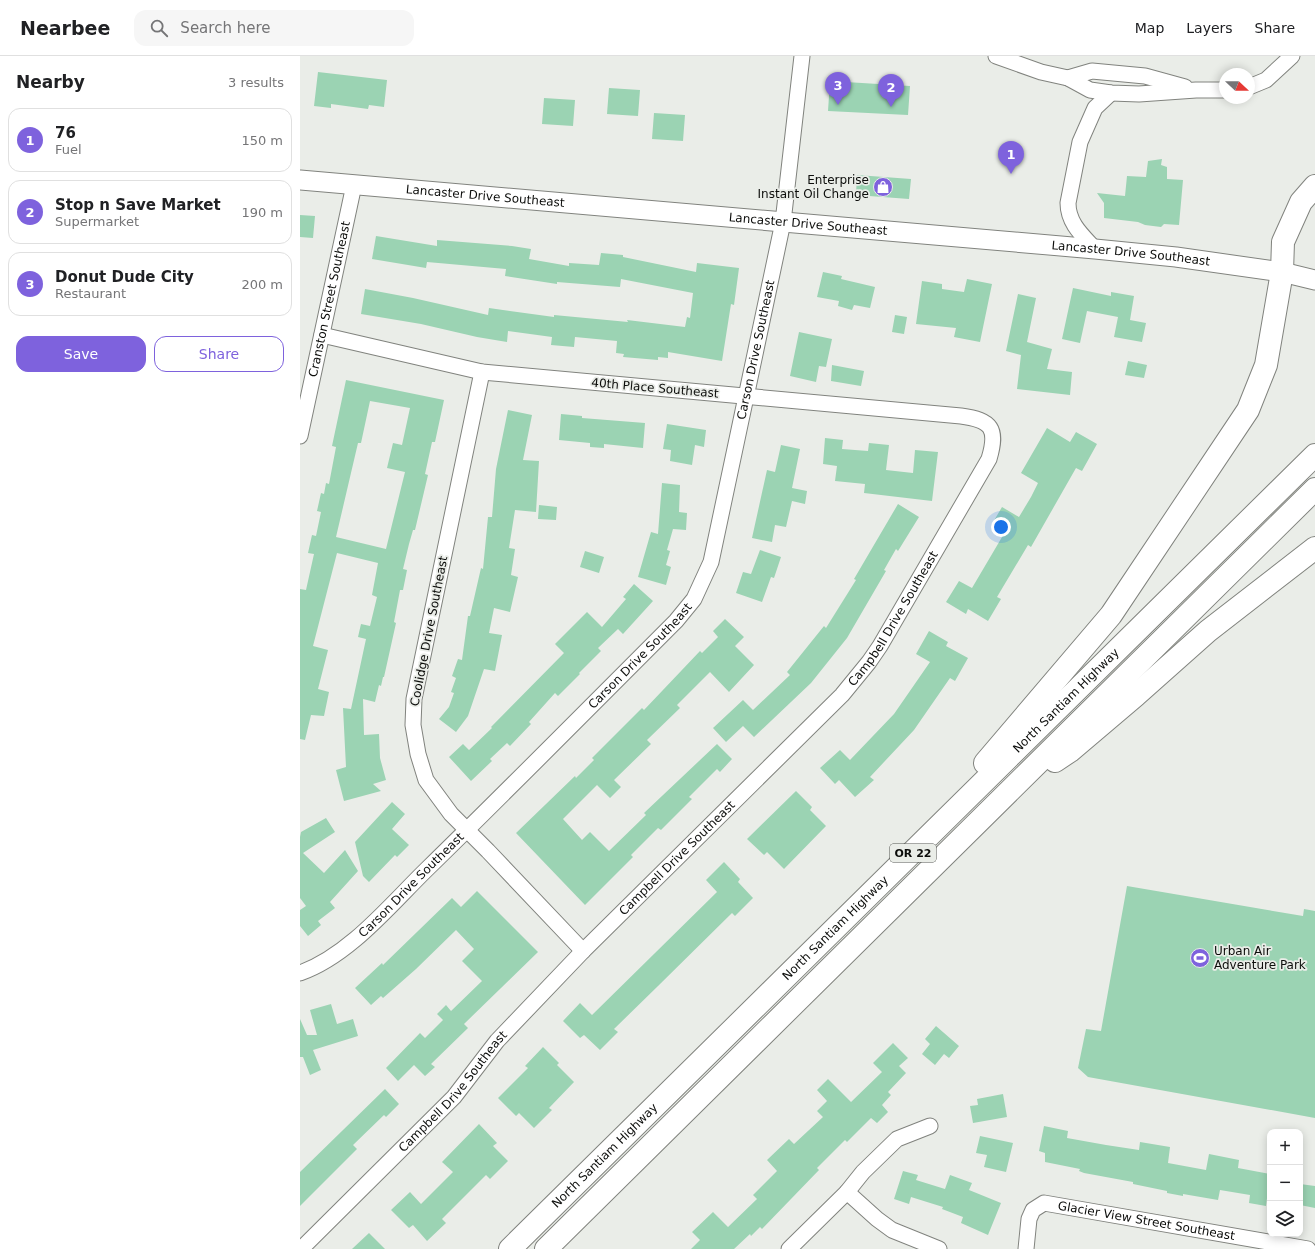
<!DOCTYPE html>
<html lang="en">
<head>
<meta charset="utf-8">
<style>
  body { margin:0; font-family:"DejaVu Sans",sans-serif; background:#f6f6f6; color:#202124 }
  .controls { position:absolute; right:12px; bottom:12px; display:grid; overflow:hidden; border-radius:8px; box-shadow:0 2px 10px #0003 }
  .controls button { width:36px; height:36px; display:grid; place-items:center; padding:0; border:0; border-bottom:1px solid #e0e0e0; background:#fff; color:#202124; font:20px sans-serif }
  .compass { position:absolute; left:919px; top:12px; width:36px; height:36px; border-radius:50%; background:#fff; box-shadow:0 2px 10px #0003; rotate:112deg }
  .you { position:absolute; left:701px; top:471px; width:14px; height:14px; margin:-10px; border:3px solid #fff; border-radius:50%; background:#1a73e8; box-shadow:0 0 0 6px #1a73e833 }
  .badge { display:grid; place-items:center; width:26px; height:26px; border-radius:50%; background:#7e62dd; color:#fff; font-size:13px; font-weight:700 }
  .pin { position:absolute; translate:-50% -33px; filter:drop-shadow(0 1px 2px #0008) }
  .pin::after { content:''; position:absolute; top:21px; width:14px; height:12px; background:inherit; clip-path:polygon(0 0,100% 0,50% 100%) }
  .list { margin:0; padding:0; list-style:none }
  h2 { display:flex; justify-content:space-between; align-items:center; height:52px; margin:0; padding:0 16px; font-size:17px }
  h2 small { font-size:13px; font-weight:400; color:#757577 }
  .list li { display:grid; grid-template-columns:26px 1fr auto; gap:12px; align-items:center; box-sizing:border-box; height:64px; margin:0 8px 8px; padding:0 8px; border:1px solid #e0e0e0; border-radius:12px }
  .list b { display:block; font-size:15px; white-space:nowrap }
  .list p { margin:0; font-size:13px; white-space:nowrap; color:#757577 }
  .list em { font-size:13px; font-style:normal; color:#757577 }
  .actions { display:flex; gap:8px; padding:12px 16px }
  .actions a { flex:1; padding:9px 0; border:1px solid #7e62dd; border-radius:12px; text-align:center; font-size:14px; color:#7e62dd }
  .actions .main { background:#7e62dd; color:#fff }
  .icon { flex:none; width:22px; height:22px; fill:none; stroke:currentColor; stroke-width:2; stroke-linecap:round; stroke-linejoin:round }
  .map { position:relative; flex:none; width:1015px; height:1193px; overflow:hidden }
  header { display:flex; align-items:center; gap:24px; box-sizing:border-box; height:56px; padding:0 20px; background:#fff; border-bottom:1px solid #e0e0e0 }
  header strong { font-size:19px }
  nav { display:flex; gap:22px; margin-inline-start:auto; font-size:14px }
  .search { width:280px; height:36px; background:#f6f6f6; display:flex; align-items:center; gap:10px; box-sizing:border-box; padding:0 14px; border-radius:12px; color:#757577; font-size:15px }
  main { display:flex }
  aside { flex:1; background:#fff }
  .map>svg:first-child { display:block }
  .building { fill:#9bd3b3; fill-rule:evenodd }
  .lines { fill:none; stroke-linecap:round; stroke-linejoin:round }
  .minor-casing { stroke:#81837e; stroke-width:17 }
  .major-casing { stroke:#81837e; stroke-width:21 }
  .highway-casing { stroke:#81837e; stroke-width:24 }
  .minor { stroke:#fff; stroke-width:15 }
  .major { stroke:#fff; stroke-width:19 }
  .highway { stroke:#fff; stroke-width:22 }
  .labels { text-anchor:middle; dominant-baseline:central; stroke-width:3.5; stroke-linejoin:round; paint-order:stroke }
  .shield { fill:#eaede8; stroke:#4f504d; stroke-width:1 }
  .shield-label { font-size:11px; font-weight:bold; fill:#0c0d0b }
  .poi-label { font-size:12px; fill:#0c0d0b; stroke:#eaede8; text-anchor:end }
  .street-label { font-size:12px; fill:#0c0d0b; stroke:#eaede8 }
</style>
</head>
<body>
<header>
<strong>Nearbee</strong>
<div class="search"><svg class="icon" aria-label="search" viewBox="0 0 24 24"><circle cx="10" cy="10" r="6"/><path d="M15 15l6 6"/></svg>Search here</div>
<nav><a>Map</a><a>Layers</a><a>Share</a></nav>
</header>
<main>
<aside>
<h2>Nearby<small>3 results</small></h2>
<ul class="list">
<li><span class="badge">1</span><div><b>76</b><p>Fuel</p></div><em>150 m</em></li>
<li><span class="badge">2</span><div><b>Stop n Save Market</b><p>Supermarket</p></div><em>190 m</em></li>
<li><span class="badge">3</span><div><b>Donut Dude City</b><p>Restaurant</p></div><em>200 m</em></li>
</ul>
<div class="actions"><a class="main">Save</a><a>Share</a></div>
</aside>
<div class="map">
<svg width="1015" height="1193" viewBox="0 0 1015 1193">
  <rect width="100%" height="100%" fill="#eaede8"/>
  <path class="building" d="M 18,16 L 87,24 L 84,51 L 69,49 L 68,53 L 31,48 L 31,52 L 14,50 Z
    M 530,25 L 610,30 L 608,59 L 528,55 Z
    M 309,32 L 340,34 L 338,60 L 307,58 Z
    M 244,42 L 275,44 L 273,70 L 242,68 Z
    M 354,57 L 385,59 L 383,85 L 352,83 Z
    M 862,103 L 861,109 L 867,111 L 867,123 L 883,124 L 879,169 L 864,168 L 861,171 L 845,169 L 838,166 L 804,162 L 804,147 L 797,137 L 825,140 L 827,120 L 846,121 L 848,105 Z
    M 557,119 L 611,123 L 609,143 L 556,139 Z
    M 0,159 L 15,160 L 13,182 L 0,181 Z
    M 76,180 L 137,190 L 137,184 L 212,190 L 231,193 L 229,203 L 269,210 L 269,207 L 299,209 L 301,197 L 323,199 L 323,201 L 396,216 L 397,207 L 439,212 L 434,249 L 431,248 L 422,305 L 368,296 L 368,302 L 358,301 L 358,304 L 323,301 L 324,298 L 316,297 L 317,285 L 275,281 L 274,291 L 251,289 L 252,281 L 208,275 L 207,286 L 177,281 L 121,268 L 61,258 L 65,233 L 113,242 L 188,259 L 189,252 L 254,261 L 254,259 L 328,266 L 327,264 L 385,271 L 387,261 L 390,262 L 393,237 L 321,223 L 320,231 L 257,226 L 257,228 L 205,220 L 206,213 L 127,206 L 126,212 L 72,203 Z
    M 523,216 L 542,220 L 541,223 L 575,231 L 570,252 L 554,249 L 552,254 L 538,250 L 539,245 L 517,241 Z
    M 667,223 L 692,228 L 680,286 L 654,281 L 656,272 L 616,268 L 622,225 L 642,228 L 642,233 L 664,236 Z
    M 773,232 L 811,240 L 811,236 L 834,240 L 830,264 L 846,267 L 842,286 L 814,281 L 818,261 L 787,255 L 780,287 L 762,283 Z
    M 718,238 L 736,242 L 727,286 L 752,293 L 747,313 L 772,316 L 770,339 L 717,333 L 721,299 L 706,295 Z
    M 595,259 L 607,261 L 604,278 L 592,276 Z
    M 499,276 L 532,283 L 526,311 L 519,310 L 516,326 L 490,320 Z
    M 828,305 L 847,309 L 844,322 L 825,319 Z
    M 532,309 L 564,315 L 561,330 L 531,325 Z
    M 46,324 L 144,344 L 135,386 L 132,386 L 125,418 L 128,419 L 115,474 L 113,474 L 109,488 L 103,513 L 107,514 L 103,534 L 100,534 L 94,566 L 96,567 L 84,621 L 83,621 L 81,630 L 79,629 L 75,646 L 63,643 L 64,679 L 79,678 L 80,702 L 86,724 L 73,728 L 81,735 L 44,745 L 36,714 L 46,711 L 43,652 L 51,653 L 66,583 L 58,581 L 61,568 L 70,570 L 77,541 L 72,539 L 78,507 L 37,497 L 13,590 L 28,594 L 18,633 L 29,636 L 24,660 L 11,659 L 5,684 L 0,683 L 0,533 L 6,534 L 14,498 L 8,497 L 12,479 L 16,480 L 21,456 L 17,455 L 21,437 L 24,438 L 26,427 L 29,428 L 36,391 L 32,390 ZM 70,345 L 110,352 L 102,389 L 93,387 L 87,412 L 105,416 L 86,493 L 36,481 L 58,387 L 61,387 Z
    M 208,354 L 232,359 L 223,404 L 239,405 L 236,456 L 215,454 L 209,492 L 215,493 L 211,519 L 218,521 L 210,556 L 194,552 L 189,577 L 202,579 L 195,615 L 184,613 L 168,660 L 156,676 L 139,663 L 149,651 L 154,637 L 151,636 L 156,622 L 152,620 L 158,603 L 162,604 L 168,560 L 170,560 L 181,512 L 183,513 L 188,461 L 192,461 L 196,413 Z
    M 261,358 L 282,360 L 282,362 L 345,367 L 343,392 L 304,388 L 304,392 L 290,391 L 290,387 L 259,384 Z
    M 367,368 L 406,374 L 404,391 L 395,389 L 392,409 L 370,405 L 371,394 L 363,393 Z
    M 747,372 L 770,386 L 776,376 L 797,388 L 782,415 L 776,412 L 731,491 L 728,489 L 697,541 L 701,543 L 688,565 L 668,553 L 666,558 L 646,546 L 659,525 L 672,532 L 705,476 L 692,468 L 702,451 L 719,461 L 731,441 L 738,427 L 721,417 Z
    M 525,382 L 543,384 L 542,393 L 568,395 L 569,387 L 589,389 L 586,414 L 613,417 L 615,394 L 638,396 L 632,445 L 564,437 L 565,428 L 535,425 L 537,410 L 523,408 Z
    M 481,389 L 500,393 L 492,432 L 507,435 L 505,448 L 492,445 L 486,471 L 475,469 L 472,486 L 452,482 L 467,414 L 475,416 Z
    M 362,427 L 380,429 L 379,456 L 387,457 L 386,474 L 373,473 L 367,494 L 370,495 L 366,509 L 371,511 L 366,529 L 338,521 L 351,476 L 358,478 Z
    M 598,448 L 619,461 L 598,495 L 596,493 L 584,514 L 586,515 L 547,582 L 511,627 L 454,681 L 443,670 L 426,686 L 413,672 L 443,644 L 453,654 L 490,619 L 487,616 L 524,570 L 526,572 L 556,524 L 554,523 Z
    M 239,449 L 257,451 L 256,464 L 238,463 Z
    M 460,494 L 481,501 L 474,522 L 471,521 L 462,546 L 436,537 L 443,516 L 451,518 Z
    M 285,495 L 304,501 L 299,517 L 280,511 Z
    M 334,528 L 353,545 L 323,578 L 318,573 L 298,592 L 301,595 L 279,617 L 280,618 L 258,640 L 255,637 L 229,666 L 231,668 L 210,690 L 207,687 L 190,703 L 192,705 L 171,725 L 149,701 L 163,688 L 169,694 L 192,672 L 191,671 L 264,597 L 255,588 L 287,556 L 302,571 L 326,543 L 323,541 Z
    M 425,563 L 444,581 L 435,590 L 454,609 L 429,636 L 410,616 L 377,649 L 380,652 L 347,684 L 351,688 L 314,724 L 321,731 L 310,742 L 297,729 L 263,763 L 282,784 L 290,776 L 309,795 L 346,759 L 344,757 L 417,688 L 432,703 L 420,716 L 417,713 L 389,741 L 392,743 L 361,774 L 358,772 L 331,799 L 333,801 L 285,849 L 216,777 L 275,720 L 276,722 L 294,704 L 292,702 L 342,652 L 344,654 L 400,595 L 402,597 L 418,581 L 413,575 Z
    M 629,575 L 648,586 L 646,590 L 668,602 L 655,625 L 650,622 L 614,674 L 570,721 L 574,724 L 555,741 L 539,724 L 535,728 L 520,712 L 540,694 L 550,704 L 594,658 L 630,606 L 616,598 Z
    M 496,735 L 512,751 L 510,754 L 526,770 L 484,813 L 467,796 L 464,799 L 447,783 Z
    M 92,746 L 105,758 L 92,773 L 109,789 L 97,801 L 95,799 L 69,826 L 63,820 L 55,786 Z
    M 26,762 L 35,776 L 3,797 L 24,817 L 45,794 L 58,815 L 30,846 L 35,852 L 18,865 L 21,869 L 8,880 L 0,870 L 0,854 L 6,850 L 0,842 L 0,781 L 1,776 Z
    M 424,806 L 440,823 L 438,826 L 453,842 L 435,860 L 432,857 L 358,930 L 314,973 L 318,976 L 300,994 L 284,979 L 280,982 L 263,965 L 280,947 L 292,959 L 417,836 L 406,824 Z
    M 827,830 L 1003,860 L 1004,853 L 1015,855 L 1015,1062 L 788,1021 L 778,1012 L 786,973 L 801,975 Z
    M 177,835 L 238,896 L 164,968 L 168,972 L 131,1008 L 135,1011 L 125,1020 L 114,1009 L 98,1025 L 86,1012 L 120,977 L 125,982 L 143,964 L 137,958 L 146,949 L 151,955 L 182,925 L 162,905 L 174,893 L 156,874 L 116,913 L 83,942 L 81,940 L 71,949 L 55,932 L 82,907 L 83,909 L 152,842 L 161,851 Z
    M 31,948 L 37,968 L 53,963 L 58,980 L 13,994 L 21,1014 L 10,1019 L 3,1001 L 0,1001 L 0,963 L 7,979 L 17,979 L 10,954 Z
    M 636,970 L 659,990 L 649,1002 L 644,998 L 635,1009 L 622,998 L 630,988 L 625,983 Z
    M 593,987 L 608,1002 L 599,1010 L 606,1017 L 588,1036 L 591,1039 L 582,1049 L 588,1056 L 577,1067 L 571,1062 L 547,1086 L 545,1084 L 517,1112 L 519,1114 L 462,1173 L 460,1171 L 451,1180 L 450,1178 L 434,1193 L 391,1193 L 400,1184 L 392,1176 L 413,1156 L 428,1171 L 457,1143 L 453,1139 L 477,1115 L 467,1104 L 489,1083 L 494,1088 L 523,1061 L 517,1055 L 527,1045 L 517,1034 L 528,1023 L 551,1046 L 582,1016 L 573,1007 Z
    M 243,991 L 259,1007 L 257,1009 L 274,1026 L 249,1052 L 252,1054 L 234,1072 L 219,1057 L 216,1060 L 198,1042 L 228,1012 L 225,1010 Z
    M 85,1033 L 99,1048 L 86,1061 L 84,1059 L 53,1089 L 57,1093 L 0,1150 L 0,1116 Z
    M 703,1038 L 707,1061 L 673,1067 L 670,1050 L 678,1049 L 677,1043 Z
    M 179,1068 L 197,1087 L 193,1090 L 208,1105 L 190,1123 L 186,1119 L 142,1163 L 146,1167 L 127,1185 L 113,1169 L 109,1172 L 91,1154 L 110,1136 L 121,1148 L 153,1116 L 142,1106 Z
    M 744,1070 L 768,1075 L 767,1082 L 806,1089 L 839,1094 L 840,1086 L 870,1091 L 868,1107 L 906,1114 L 909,1098 L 939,1104 L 938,1112 L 970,1118 L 966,1150 L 949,1147 L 950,1139 L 920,1134 L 918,1144 L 883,1138 L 883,1140 L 867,1137 L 867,1135 L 833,1128 L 833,1126 L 784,1117 L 779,1115 L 780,1113 L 745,1106 L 745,1097 L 739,1095 Z
    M 680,1080 L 713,1087 L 706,1116 L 684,1111 L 687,1099 L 676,1097 Z
    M 603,1115 L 618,1119 L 616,1124 L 645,1133 L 650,1119 L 672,1127 L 669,1134 L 701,1147 L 688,1179 L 661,1167 L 663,1161 L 642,1153 L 643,1151 L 611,1141 L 609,1148 L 594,1143 Z
    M 1000,1128 L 1015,1130 L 1015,1152 L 1000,1149 Z
    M 69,1177 L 85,1193 L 52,1193 Z"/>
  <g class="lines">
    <defs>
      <g id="minor">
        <path d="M 696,0 L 741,16 L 768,22 L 790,34 L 811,37 L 839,38 L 896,34 L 925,34"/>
        <path d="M 768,22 L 792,15 L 845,20 L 885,31"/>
        <path d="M 949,31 L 966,24 L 992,0"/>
        <path d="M 795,193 C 782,179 768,167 768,147 L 780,86 L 795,52 L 811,37"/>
        <path d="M 182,316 L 114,643 L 113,669 L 118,698 L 126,724 L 151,758 L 188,795 L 283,895"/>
        <path id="s1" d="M 0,380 L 54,129"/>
        <path id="s2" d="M 0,917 C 49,900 91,848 127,813 C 211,731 293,648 376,565 L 394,543 L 411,506 L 483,166 L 502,0"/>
        <path d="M 547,1136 L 577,1163 L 592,1174 L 639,1193"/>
        <path id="s3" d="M 1,1193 L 154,1041 L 197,985 L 283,895 L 542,639 L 569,606 L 580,590 L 689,403 C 698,373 692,364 661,360 L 182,316 L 22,279"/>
        <path d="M 489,1193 L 547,1136 L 563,1116 L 597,1083 L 630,1070"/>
        <path id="s4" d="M 726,1193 L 729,1163 L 733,1154 L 744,1147 L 1008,1193"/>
      </g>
      <g id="major">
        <path id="s5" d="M 0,124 L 795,193 L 876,201 L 982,216 L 1015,224"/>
      </g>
      <g id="highway">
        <path d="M 755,705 L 770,695 L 836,639 L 908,575 L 1015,492"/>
        <path d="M 685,707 L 811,559 L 948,354 L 966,309 L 982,216 L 983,186 L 1001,146 L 1015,130"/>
        <path id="s6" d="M 210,1193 L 1015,399"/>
        <path d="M 246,1193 L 1015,433"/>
      </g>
    </defs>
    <use href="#minor" class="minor-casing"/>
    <use href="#major" class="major-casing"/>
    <use href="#highway" class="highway-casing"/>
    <use href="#minor" class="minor"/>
    <use href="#major" class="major"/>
    <use href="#highway" class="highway"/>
  </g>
  <defs>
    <symbol id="shop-disc" viewBox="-11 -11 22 22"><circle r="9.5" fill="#7e62dd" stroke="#eaede8"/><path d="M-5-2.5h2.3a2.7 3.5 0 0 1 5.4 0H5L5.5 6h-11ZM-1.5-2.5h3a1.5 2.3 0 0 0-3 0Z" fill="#fff"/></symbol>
    <symbol id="stadium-disc" viewBox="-11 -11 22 22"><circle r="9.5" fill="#7e62dd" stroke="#eaede8"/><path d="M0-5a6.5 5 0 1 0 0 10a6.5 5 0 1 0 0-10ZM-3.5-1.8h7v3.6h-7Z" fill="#fff"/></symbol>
  </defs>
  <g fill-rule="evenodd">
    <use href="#shop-disc" x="572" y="120" width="22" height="22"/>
    <use href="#stadium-disc" x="889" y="891" width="22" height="22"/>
  </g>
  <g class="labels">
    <rect class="shield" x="590" y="788" width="46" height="18" rx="3"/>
    <g class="shield-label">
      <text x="613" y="797">OR 22</text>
    </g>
    <g class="poi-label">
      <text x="569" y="124">Enterprise<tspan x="569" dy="14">Instant Oil Change</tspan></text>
      <text x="914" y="895" text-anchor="start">Urban Air<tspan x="914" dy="14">Adventure Park</tspan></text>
    </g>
    <g class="street-label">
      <text stroke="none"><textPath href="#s5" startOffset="186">Lancaster Drive Southeast</textPath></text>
      <text stroke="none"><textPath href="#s5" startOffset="510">Lancaster Drive Southeast</textPath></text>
      <text stroke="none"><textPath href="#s5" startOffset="834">Lancaster Drive Southeast</textPath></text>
      <text stroke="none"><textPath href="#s1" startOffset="140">Cranston Street Southeast</textPath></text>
      <text stroke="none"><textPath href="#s2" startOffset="803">Carson Drive Southeast</textPath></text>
      <text transform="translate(355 332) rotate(5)">40th Place Southeast</text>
      <text stroke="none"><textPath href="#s3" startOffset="867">Campbell Drive Southeast</textPath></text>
      <text transform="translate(129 575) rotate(-79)">Coolidge Drive Southeast</text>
      <text stroke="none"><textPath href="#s2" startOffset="467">Carson Drive Southeast</textPath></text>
      <text stroke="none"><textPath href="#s6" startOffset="781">North Santiam Highway</textPath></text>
      <text stroke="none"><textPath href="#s3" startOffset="543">Campbell Drive Southeast</textPath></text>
      <text stroke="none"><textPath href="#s2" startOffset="143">Carson Drive Southeast</textPath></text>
      <text stroke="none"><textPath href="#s6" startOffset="457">North Santiam Highway</textPath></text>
      <text stroke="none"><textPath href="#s3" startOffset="219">Campbell Drive Southeast</textPath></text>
      <text stroke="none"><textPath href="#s6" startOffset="133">North Santiam Highway</textPath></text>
      <text stroke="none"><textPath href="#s4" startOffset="157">Glacier View Street Southeast</textPath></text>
    </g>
  </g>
</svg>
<div class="controls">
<button>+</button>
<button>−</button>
<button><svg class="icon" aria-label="layers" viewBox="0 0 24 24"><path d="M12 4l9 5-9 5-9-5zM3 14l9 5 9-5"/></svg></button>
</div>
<svg class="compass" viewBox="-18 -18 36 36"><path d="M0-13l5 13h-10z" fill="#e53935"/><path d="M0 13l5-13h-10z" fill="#757577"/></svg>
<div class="you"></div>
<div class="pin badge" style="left:711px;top:118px">1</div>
<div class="pin badge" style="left:591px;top:51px">2</div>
<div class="pin badge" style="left:538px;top:49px">3</div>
</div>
</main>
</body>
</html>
